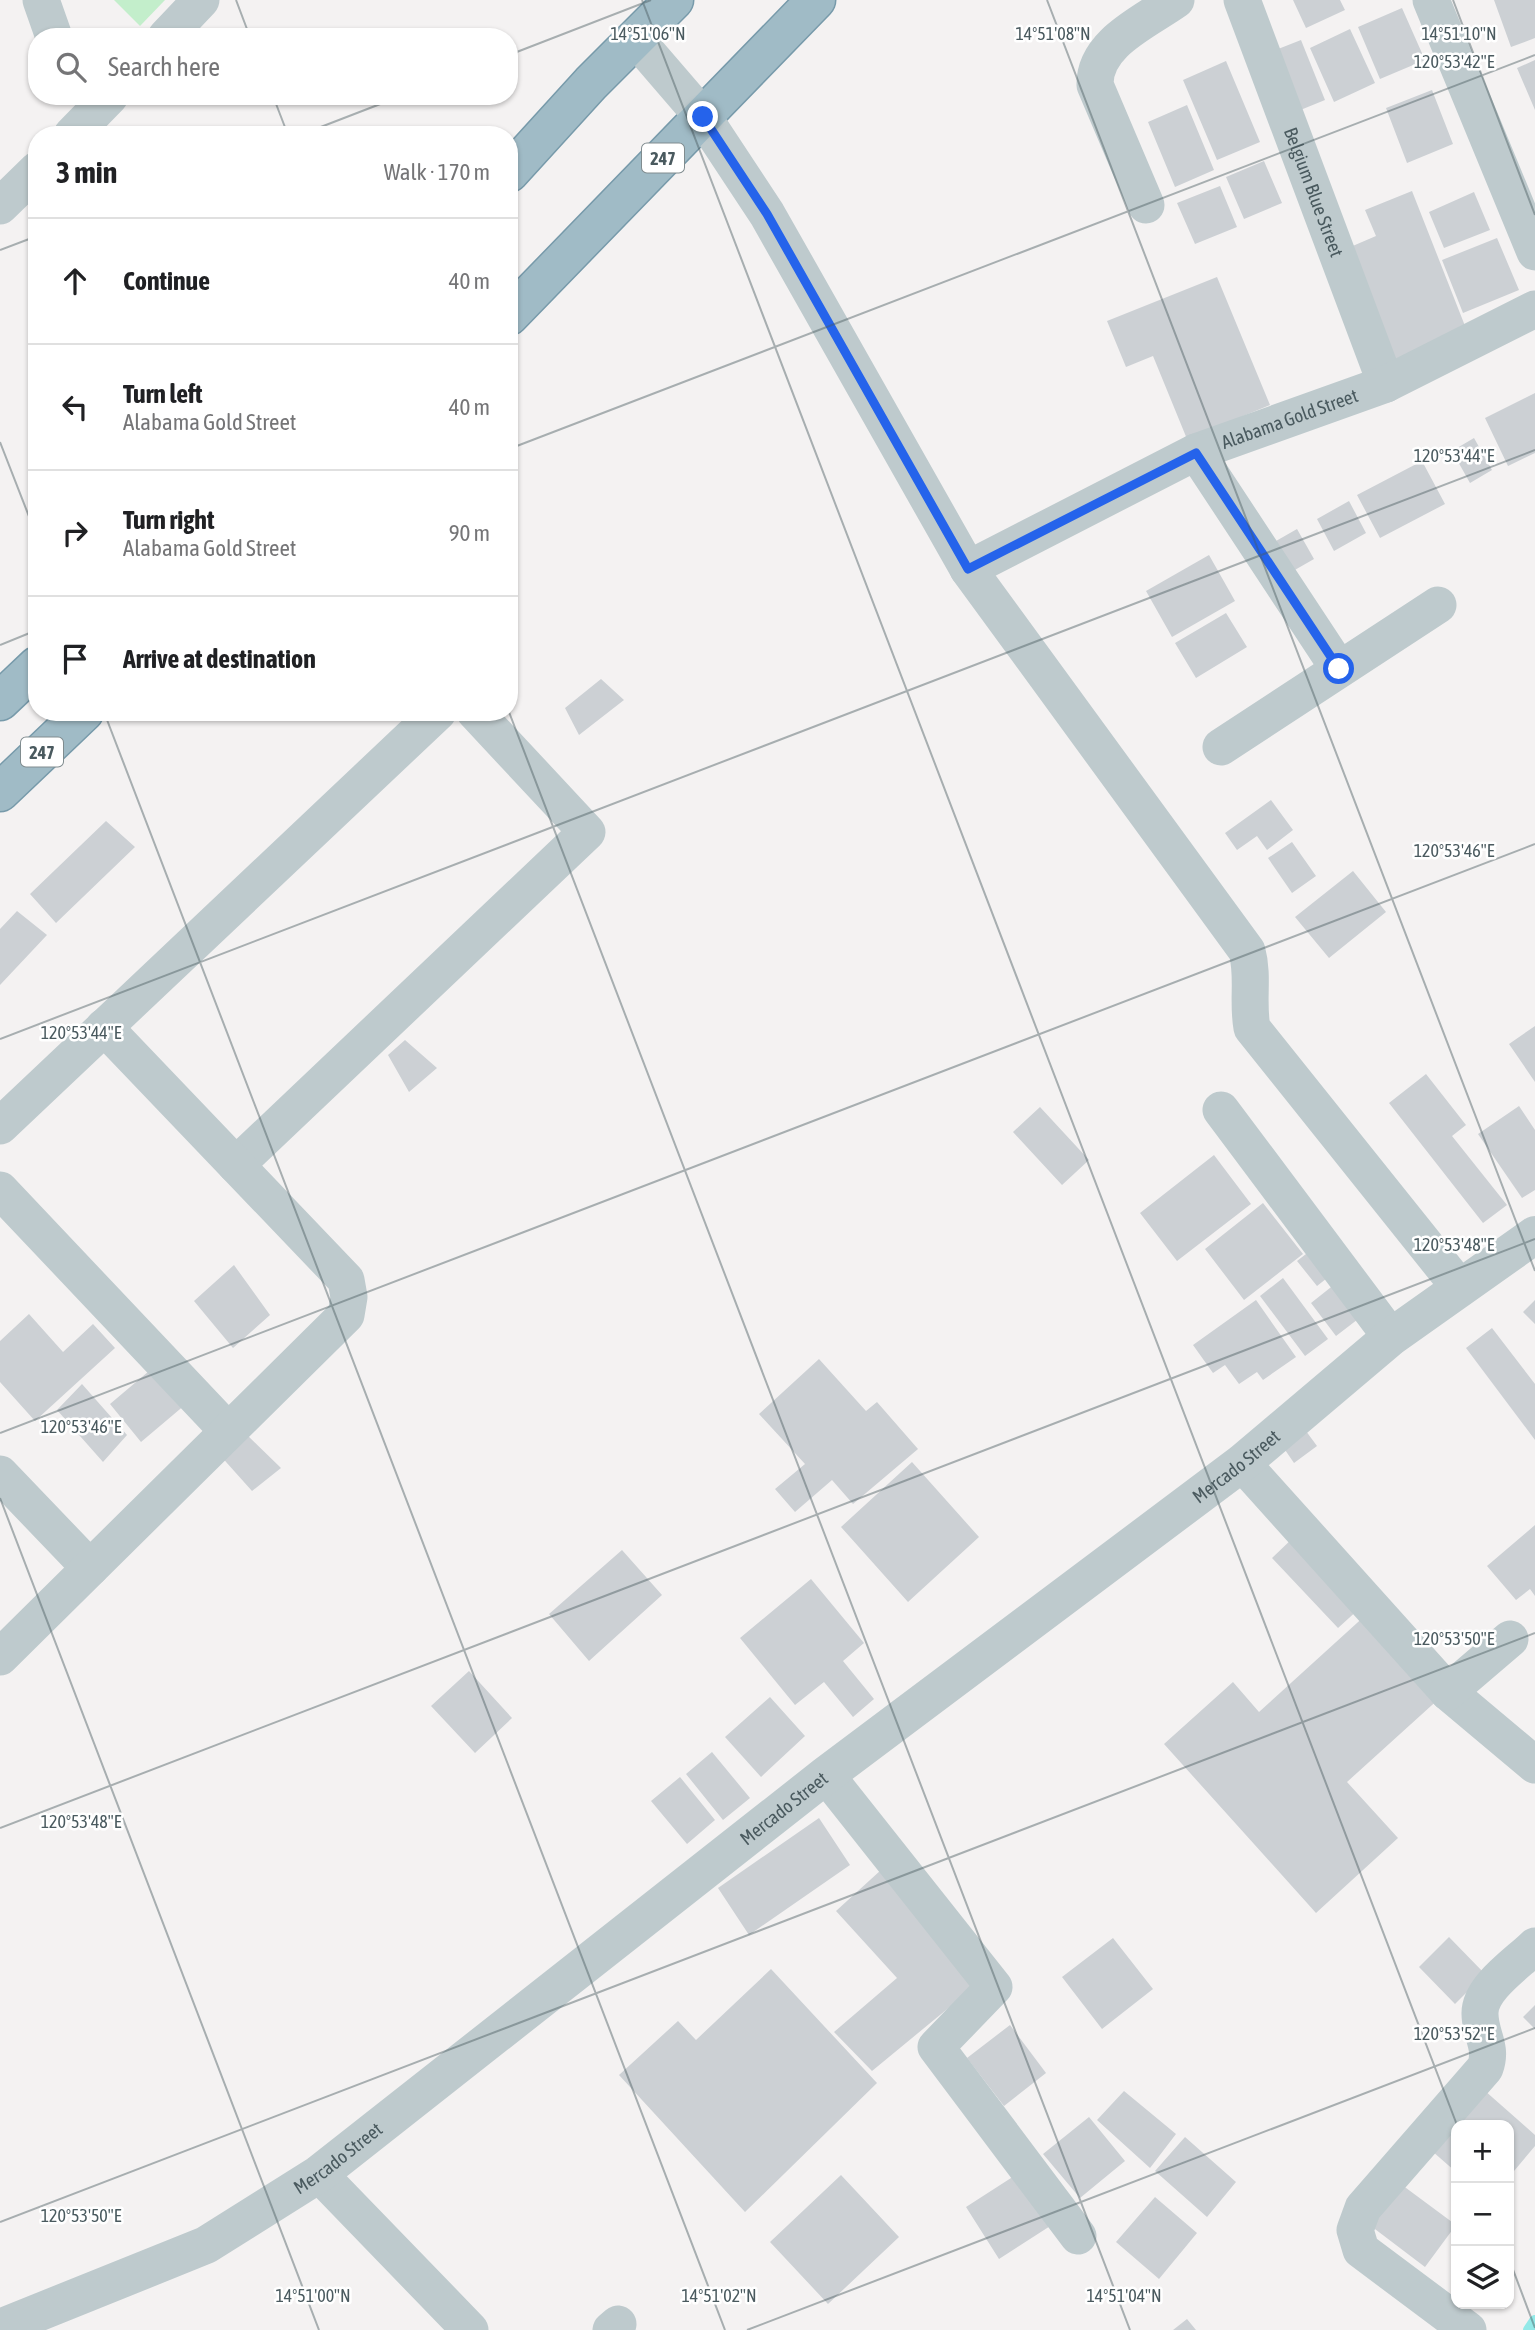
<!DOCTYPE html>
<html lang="en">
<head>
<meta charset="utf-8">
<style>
  body { margin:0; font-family:"Asap Condensed",sans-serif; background:#f6f6f6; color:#202124 }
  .controls { position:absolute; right:21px; bottom:21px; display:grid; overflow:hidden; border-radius:14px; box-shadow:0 2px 5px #0004 }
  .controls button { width:63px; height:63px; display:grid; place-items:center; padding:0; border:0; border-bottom:2px solid #e0e0e0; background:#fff; color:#202124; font:35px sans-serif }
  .stop { position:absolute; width:21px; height:21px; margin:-16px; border:5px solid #2563eb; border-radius:50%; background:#fff }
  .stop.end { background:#2563eb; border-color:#fff; box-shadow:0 2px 7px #0008 }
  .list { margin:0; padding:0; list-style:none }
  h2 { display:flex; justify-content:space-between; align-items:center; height:91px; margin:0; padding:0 28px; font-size:30px }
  h2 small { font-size:23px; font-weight:400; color:#757577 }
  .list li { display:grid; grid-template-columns:46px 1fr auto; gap:21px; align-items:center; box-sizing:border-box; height:126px; padding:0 28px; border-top:2px solid #e0e0e0 }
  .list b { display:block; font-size:26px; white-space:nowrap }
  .list p { margin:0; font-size:23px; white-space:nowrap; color:#757577 }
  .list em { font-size:23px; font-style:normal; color:#757577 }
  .icon { flex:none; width:38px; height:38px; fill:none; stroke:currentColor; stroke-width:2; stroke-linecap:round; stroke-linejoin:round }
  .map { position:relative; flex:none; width:1535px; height:2330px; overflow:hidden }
  .search { position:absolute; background:#fff; box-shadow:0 2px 5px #0004; left:28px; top:28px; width:490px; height:77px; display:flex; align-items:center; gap:18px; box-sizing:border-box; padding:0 24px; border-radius:28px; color:#757577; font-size:26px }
  .panel { position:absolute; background:#fff; box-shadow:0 2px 5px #0004; left:28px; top:126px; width:490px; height:595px; border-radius:28px }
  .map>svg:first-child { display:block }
  .green { fill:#c3eecb }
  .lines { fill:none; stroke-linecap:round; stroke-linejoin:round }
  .stream { stroke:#93e9e8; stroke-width:12 }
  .building { fill:#ccd0d4 }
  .trunk-casing { stroke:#779aaa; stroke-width:41 }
  .minor { stroke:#becacd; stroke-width:37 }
  .tertiary { stroke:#becacd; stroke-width:38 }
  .trunk { stroke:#a0bbc6; stroke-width:38 }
  .route { stroke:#2563eb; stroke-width:9 }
  .ticks { fill:none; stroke:#4a5a5f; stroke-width:2; stroke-opacity:0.45 }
  .labels { text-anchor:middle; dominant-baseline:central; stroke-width:5; stroke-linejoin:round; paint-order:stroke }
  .shield { fill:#fff; stroke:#808c8f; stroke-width:2 }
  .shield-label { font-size:18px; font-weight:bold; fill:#4a5a5f }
  .street-label { font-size:19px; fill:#4a5a5f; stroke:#fff }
  .ticks-label { font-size:18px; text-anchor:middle; fill:#4a5a5f; stroke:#fff; stroke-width:5; stroke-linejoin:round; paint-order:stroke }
</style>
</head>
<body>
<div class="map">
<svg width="1535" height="2330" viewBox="0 0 1535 2330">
  <rect width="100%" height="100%" fill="#f4f2f2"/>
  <path class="green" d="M 114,0 L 165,0 L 140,26 Z"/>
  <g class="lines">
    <path class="stream" d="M 1529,2330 L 1535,2321"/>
  </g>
  <path class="building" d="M 1293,0 L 1340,0 L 1345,10 L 1306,28 Z
    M 1494,0 L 1535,0 L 1535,38 L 1511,47 Z
    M 1402,8 L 1425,60 L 1380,79 L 1358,27 Z
    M 1350,29 L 1375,83 L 1334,102 L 1310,48 Z
    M 1301,40 L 1325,100 L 1298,111 L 1273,51 Z
    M 1535,60 L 1535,110 L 1517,68 Z
    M 1226,61 L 1260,142 L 1217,160 L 1183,80 Z
    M 1432,90 L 1453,144 L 1407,163 L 1386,108 Z
    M 1187,105 L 1214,170 L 1175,187 L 1148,122 Z
    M 1264,161 L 1282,203 L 1244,219 L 1226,177 Z
    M 1220,186 L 1237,227 L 1195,244 L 1177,203 Z
    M 1412,191 L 1467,331 L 1393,360 L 1348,248 L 1376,236 L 1365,210 Z
    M 1474,192 L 1490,230 L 1444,248 L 1429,212 Z
    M 1497,238 L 1519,290 L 1463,313 L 1442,260 Z
    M 1217,277 L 1270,405 L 1187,439 L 1153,356 L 1126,367 L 1107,321 Z
    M 1535,393 L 1535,453 L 1508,466 L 1485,418 Z
    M 1474,438 L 1492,470 L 1470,483 L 1452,451 Z
    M 1422,461 L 1445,504 L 1380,538 L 1357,495 Z
    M 1349,501 L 1366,533 L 1334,551 L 1317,519 Z
    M 1297,529 L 1314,559 L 1293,571 L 1276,541 Z
    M 1209,555 L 1235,601 L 1172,637 L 1146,591 Z
    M 1226,613 L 1247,647 L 1196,678 L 1175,643 Z
    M 601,679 L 624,700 L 579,735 L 565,708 Z
    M 1271,800 L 1293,830 L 1267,850 L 1257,836 L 1237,850 L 1225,833 Z
    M 106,821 L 135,847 L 56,923 L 30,894 Z
    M 1292,842 L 1316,876 L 1292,893 L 1268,858 Z
    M 1353,871 L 1386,912 L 1329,958 L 1295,917 Z
    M 17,911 L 47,935 L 0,985 L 0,929 Z
    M 1535,1026 L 1535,1082 L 1509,1044 Z
    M 405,1040 L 437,1068 L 409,1092 L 388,1055 Z
    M 1426,1074 L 1466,1125 L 1452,1136 L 1507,1205 L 1483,1223 L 1389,1103 Z
    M 1519,1106 L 1535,1130 L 1535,1190 L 1522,1198 L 1478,1134 Z
    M 1040,1107 L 1089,1160 L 1062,1185 L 1013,1132 Z
    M 1214,1155 L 1251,1204 L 1177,1261 L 1140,1213 Z
    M 1263,1203 L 1303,1254 L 1244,1300 L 1205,1249 Z
    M 1315,1247 L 1336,1271 L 1317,1286 L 1297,1261 Z
    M 234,1265 L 270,1315 L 233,1348 L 194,1301 Z
    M 1283,1278 L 1328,1339 L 1305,1356 L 1260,1296 Z
    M 1340,1280 L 1366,1313 L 1336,1336 L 1311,1303 Z
    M 1256,1300 L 1296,1357 L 1263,1380 L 1257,1372 L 1239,1384 L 1225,1365 L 1213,1373 L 1193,1345 Z
    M 1535,1300 L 1535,1324 L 1523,1312 Z
    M 29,1314 L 63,1352 L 93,1324 L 115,1348 L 35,1421 L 0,1382 L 0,1341 Z
    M 1492,1328 L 1535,1384 L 1535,1440 L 1466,1348 Z
    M 819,1359 L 866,1411 L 877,1402 L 918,1449 L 853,1504 L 832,1480 L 795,1512 L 775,1489 L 805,1464 L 759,1414 Z
    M 155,1366 L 186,1404 L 141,1442 L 110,1404 Z
    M 82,1384 L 127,1435 L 103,1462 L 57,1410 Z
    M 1303,1427 L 1317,1446 L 1294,1463 L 1281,1444 Z
    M 242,1430 L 281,1468 L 252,1491 L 218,1453 Z
    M 912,1462 L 979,1537 L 908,1602 L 841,1527 Z
    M 1535,1525 L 1535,1596 L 1530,1589 L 1516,1600 L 1487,1566 Z
    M 1294,1537 L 1360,1608 L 1338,1628 L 1272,1558 Z
    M 622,1550 L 662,1595 L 589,1661 L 549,1614 Z
    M 811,1579 L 864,1643 L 843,1661 L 874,1699 L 853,1717 L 824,1682 L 795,1705 L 740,1638 Z
    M 1368,1613 L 1442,1696 L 1347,1782 L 1398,1838 L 1316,1913 L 1164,1744 L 1233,1682 L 1259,1712 Z
    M 469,1671 L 512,1718 L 475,1753 L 431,1706 Z
    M 770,1697 L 805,1736 L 761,1777 L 725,1737 Z
    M 712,1752 L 750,1798 L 723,1820 L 686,1774 Z
    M 680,1777 L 715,1820 L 687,1844 L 651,1801 Z
    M 819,1818 L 850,1865 L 749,1935 L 718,1888 Z
    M 881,1870 L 980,1982 L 872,2071 L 834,2032 L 897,1978 L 836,1911 Z
    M 1449,1937 L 1485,1974 L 1455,2004 L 1419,1967 Z
    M 1113,1938 L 1153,1989 L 1102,2029 L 1062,1977 Z
    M 771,1969 L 877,2083 L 745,2212 L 619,2075 L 678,2021 L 696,2040 Z
    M 1535,2005 L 1535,2029 L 1523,2017 Z
    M 1010,2025 L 1046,2073 L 1004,2106 L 967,2058 Z
    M 1484,2090 L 1535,2135 L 1535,2146 L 1509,2177 L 1509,2125 L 1456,2125 L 1456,2172 L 1432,2151 Z
    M 1124,2091 L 1176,2134 L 1150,2168 L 1097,2120 Z
    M 1089,2117 L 1125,2161 L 1080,2198 L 1043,2154 Z
    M 1185,2137 L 1236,2182 L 1207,2217 L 1155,2171 Z
    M 1025,2169 L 1058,2221 L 999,2259 L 966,2207 Z
    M 841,2175 L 899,2237 L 828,2304 L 770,2242 Z
    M 1398,2182 L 1456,2225 L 1425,2267 L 1367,2223 Z
    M 1155,2197 L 1197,2233 L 1159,2279 L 1116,2242 Z
    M 1187,2319 L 1196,2330 L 1173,2330 Z"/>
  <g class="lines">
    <defs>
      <path id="trunk" d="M 509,173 L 591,83 L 674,0
        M 509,316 L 816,0
        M 0,701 L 37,666
        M 0,792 L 84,712"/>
    </defs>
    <use href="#trunk" class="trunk-casing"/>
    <g class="minor">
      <path d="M 41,0 L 54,37"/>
      <path id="s1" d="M 1242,0 L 1386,384"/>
      <path d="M 1431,0 L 1535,252"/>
      <path d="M 166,37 L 201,0"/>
      <path id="s2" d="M 635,38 L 703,117 L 767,214 L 968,569 L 1196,452 L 1386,384 L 1535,309"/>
      <path d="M 72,135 L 110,96"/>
      <path d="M 1146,205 L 1095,85 C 1094,43 1145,22 1176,0"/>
      <path d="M 0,206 L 37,170"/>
      <path d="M 1196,452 L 1339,669"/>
      <path d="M 968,569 L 1247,951 C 1254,977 1247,1001 1252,1028 L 1460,1288"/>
      <path d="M 1221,747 L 1438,605"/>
      <path d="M 1221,1110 L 1391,1337"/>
      <path d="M 0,1126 L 438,712"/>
      <path d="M 236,1165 L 587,832 L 475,712"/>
      <path d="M 0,1190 L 228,1431"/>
      <path d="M 1242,1463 L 1448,1692 L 1535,1765"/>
      <path d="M 0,1474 L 90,1568"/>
      <path d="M 0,1657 L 346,1315 L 349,1297 L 346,1280 L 104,1027"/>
      <path d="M 1448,1692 L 1510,1639"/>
      <path d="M 826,1775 L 994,1987 L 936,2047 L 1078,2236"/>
      <path d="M 319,2174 L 470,2330"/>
      <path d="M 611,2330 L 618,2324"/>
      <path d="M 1468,2330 L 1361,2250 L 1355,2230 L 1363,2208 L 1485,2068 C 1493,2047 1480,2035 1480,2014 C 1479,1988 1518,1963 1535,1946"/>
    </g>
    <path class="tertiary" id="s3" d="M 0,2328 L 206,2245 L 319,2174 L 826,1775 L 1242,1463 L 1391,1337 L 1535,1235"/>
    <use href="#trunk" class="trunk"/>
  </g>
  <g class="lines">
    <path class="route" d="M 703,117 L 767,214 L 968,569 L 1196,453 L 1339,669"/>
  </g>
  <path class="ticks" d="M 236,0 L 250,37M 642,0 L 1457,2125M 1047,0 L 1535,1271M 1453,0 L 1535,215M 509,55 L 651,0M 273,96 L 288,135M 300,135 L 401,96M 0,250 L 37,236M 0,442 L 37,537M 509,449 L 1535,55M 0,645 L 37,630M 104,712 L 725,2330M 509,712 L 1130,2330M 0,1039 L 1535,450M 0,1433 L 1535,844M 0,1498 L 319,2330M 0,1828 L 1535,1239M 0,2222 L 1535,1633M 1509,2259 L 1535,2328M 747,2330 L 1535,2028"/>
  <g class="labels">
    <g class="shield">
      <rect x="642" y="143.5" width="42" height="29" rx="5"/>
      <rect x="21" y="737.5" width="42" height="29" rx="5"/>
    </g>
    <g class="shield-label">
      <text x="663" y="158">247</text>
      <text x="42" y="752">247</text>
    </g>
    <g class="street-label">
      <text stroke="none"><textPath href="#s1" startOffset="205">Belgium Blue Street</textPath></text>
      <text stroke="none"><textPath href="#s2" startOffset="984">Alabama Gold Street</textPath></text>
      <text stroke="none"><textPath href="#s3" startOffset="1514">Mercado Street</textPath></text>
      <text stroke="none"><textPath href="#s3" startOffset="947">Mercado Street</textPath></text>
      <text stroke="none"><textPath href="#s3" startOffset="380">Mercado Street</textPath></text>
    </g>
  </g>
  <g class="ticks-label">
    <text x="648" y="40">14°51'06"N</text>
    <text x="1053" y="40">14°51'08"N</text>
    <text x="1459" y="40">14°51'10"N</text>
    <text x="1454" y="68">120°53'42"E</text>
    <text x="1454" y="462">120°53'44"E</text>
    <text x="1454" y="857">120°53'46"E</text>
    <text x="81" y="1039">120°53'44"E</text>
    <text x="1454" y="1251">120°53'48"E</text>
    <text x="81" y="1433">120°53'46"E</text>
    <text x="1454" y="1645">120°53'50"E</text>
    <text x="81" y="1828">120°53'48"E</text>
    <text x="1454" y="2040">120°53'52"E</text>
    <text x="81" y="2222">120°53'50"E</text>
    <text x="313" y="2302">14°51'00"N</text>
    <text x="719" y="2302">14°51'02"N</text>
    <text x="1124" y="2302">14°51'04"N</text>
  </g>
</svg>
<div class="controls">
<button>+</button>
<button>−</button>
<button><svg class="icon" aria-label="layers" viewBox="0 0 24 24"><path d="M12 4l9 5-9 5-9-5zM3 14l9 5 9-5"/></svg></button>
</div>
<div class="stop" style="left:1339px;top:669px"></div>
<div class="stop end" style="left:703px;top:117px"></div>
<div class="search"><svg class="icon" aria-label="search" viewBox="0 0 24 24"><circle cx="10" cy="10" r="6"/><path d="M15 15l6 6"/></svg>Search here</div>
<section class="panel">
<h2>3 min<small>Walk · 170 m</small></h2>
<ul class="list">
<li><svg class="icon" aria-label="ahead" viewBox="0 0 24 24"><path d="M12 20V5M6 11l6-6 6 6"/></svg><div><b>Continue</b></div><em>40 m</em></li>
<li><svg class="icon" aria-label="left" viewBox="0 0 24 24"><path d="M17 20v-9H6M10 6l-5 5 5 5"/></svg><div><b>Turn left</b><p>Alabama Gold Street</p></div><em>40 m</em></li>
<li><svg class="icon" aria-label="right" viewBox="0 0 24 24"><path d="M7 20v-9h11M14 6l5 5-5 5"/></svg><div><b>Turn right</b><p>Alabama Gold Street</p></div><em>90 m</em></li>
<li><svg class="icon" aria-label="arrive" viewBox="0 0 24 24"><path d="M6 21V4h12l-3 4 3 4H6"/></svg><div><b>Arrive at destination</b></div></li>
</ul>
</section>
</div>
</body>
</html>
